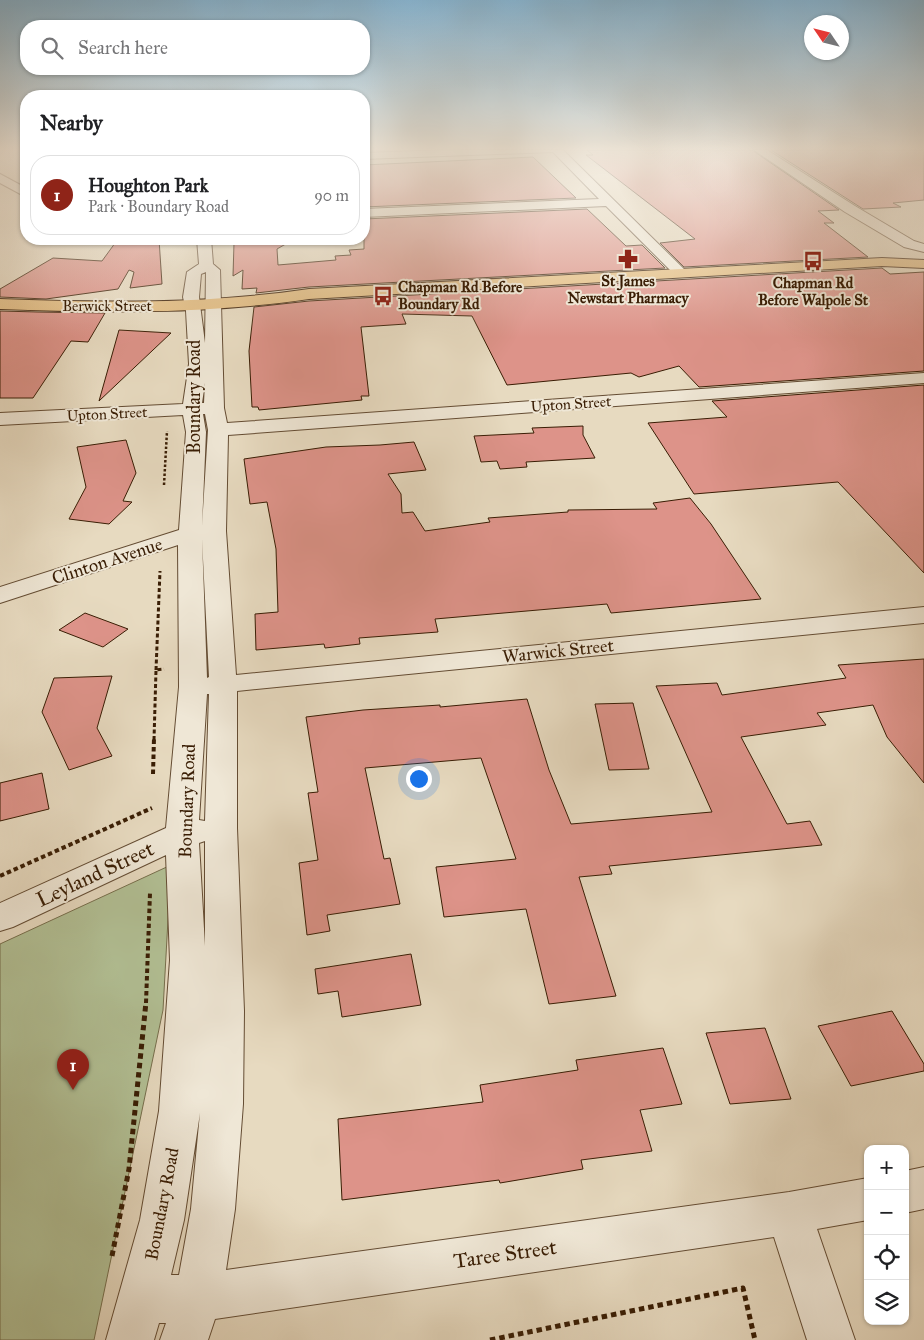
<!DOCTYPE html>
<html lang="en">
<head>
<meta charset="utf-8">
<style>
  body { margin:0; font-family:"IM FELL Great Primer",serif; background:#f2f2f2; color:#202124 }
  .controls { position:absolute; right:15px; bottom:15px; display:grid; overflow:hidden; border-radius:10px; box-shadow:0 1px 4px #0004 }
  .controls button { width:45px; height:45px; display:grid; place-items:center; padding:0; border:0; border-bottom:1px solid #e0e0e0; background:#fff; color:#202124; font:25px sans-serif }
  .compass { position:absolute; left:804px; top:15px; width:45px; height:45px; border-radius:50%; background:#fff; box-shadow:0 1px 4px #0004; rotate:305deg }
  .you { position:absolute; left:418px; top:778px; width:18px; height:18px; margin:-12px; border:4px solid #fff; border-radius:50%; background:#1a73e8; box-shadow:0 0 0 8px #1a73e833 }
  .badge { display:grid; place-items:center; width:32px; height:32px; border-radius:50%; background:#8f2418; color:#fff; font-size:16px; font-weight:700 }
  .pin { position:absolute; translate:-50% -41px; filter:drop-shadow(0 1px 2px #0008) }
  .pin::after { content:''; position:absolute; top:26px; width:18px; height:15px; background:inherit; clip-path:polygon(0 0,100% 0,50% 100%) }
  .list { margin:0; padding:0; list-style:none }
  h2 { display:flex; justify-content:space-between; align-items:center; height:65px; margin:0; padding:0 20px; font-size:21px }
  h2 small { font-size:16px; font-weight:400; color:#757577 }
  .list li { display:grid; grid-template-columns:32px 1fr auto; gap:15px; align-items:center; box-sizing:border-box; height:80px; margin:0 10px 10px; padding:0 10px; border:1px solid #e0e0e0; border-radius:20px }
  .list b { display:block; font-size:19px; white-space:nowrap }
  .list p { margin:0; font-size:16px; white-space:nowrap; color:#757577 }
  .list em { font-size:16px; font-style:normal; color:#757577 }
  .icon { flex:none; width:28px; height:28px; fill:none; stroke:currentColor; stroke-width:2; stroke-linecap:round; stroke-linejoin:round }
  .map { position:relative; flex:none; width:924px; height:1340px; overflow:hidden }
  .search { position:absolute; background:#fff; box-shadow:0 1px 4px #0004; left:20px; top:20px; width:350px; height:55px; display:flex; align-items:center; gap:12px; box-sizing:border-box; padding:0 18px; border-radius:20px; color:#757577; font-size:19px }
  .panel { position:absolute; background:#fff; box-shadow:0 1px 4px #0004; left:20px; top:90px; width:350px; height:155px; border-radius:20px }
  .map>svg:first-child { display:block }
  .green { fill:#b2c095; stroke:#766e4c }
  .building { fill:#dd9389; stroke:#391d04 }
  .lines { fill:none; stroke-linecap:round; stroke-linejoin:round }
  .minor-casing { stroke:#644c33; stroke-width:2 }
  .major-casing { stroke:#391d04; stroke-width:2 }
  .path-far3 { stroke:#391d04; stroke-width:2.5; stroke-dasharray:2.5 2; stroke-linecap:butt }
  .path-far2 { stroke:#391d04; stroke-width:3; stroke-dasharray:4 2.5; stroke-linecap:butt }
  .path-far1 { stroke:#391d04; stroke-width:4; stroke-dasharray:4.5 3; stroke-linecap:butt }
  .path { stroke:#391d04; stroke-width:5; stroke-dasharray:5.5 4; stroke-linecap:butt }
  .minor { fill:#efe7d6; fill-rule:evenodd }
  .major { fill:#e4bd80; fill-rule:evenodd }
  .labels { text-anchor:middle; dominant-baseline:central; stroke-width:4; stroke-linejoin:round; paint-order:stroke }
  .far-poi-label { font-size:15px; font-weight:bold; fill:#391d04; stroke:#efe7d6 }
  .far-street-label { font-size:15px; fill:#391d04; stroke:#efe7d6 }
  .street-label { font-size:18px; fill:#391d04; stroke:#efe7d6 }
  .near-street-label { font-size:21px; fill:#391d04; stroke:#efe7d6 }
</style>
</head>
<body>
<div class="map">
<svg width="924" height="1340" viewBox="0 0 924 1340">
  <rect width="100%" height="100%" fill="#e7dac0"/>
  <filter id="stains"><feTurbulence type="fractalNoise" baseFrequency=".004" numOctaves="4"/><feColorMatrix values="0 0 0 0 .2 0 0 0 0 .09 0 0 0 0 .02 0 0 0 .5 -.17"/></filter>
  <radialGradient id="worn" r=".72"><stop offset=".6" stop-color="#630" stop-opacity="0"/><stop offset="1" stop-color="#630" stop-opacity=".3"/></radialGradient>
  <path class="green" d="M 171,865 L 163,1010 L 94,1340 L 0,1340 L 0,944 Z"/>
  <path class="building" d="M 587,150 L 752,150 L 839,210 L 818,211 L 834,223 L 824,223 L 868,257 L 684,267 L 660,243 L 695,239 L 586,155 L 593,155 Z
    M 771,150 L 924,150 L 924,200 L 893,203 L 901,207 L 863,209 Z
    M 533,157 L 576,198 L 364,207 L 364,165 Z
    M 587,209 L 626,246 L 642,245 L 665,268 L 309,287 L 256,293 L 257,288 L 242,289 L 243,270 L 233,276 L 234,243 L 291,241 L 277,249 L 278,265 L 336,260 L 335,256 L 351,255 L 349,250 L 364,249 L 364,219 Z
    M 118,239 L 159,239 L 162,284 L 130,288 L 134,272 L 129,270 L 118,289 L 46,299 L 0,297 L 0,289 L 53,258 L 102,261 Z
    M 882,268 L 890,274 L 924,272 L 924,371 L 699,387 L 679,366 L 639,377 L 631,373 L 507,385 L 472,316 L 402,314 L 406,324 L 361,327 L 369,396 L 361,396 L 362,400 L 259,410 L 258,407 L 252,407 L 249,351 L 254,307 L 309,301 Z
    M 0,311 L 38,312 L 105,313 L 88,342 L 71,341 L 33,398 L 0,398 Z
    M 119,330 L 171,333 L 99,401 Z
    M 924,385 L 924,573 L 838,482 L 694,494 L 648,423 L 727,417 L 712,401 Z
    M 583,426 L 583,435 L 595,458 L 526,462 L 527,467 L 500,469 L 497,461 L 481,462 L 474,436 L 534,433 L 532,428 Z
    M 126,440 L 136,473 L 123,501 L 132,502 L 109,524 L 69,519 L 86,487 L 77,447 Z
    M 414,442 L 426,470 L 388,474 L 401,494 L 402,513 L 413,512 L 425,531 L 490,522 L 488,518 L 568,512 L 568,510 L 657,509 L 653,503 L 690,498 L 711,524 L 761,599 L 611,613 L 607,604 L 435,619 L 438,632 L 359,638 L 360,644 L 325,648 L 324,644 L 256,650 L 255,614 L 278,612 L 276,549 L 267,502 L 250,504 L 244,459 L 326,447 L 380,445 Z
    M 85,613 L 128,629 L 103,647 L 59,630 Z
    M 924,659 L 924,783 L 887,737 L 873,705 L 817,713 L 826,725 L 741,737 L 787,824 L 810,821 L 822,845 L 609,866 L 612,874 L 579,877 L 616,996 L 549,1004 L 526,909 L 444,917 L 436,867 L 516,859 L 481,758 L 365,768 L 384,859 L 390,858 L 400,904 L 327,915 L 330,931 L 307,935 L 299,863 L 318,860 L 308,793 L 318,792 L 306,717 L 363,710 L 440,705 L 440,707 L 527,699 L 549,770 L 571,824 L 712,812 L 656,686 L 717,683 L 722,695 L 846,678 L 838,665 Z
    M 112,676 L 97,728 L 112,756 L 69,770 L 42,712 L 54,678 Z
    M 633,703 L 649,769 L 609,770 L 595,704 Z
    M 42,773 L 49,809 L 0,821 L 0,783 Z
    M 411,954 L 421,1005 L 342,1017 L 338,991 L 318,994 L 315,969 Z
    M 892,1011 L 924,1064 L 924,1071 L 851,1086 L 818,1026 Z
    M 765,1028 L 791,1099 L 730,1104 L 706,1033 Z
    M 663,1048 L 682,1104 L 640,1110 L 652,1151 L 581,1160 L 583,1169 L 500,1183 L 499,1180 L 342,1200 L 338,1119 L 483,1102 L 480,1085 L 578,1070 L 576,1060 Z"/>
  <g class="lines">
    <defs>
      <path id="minor" d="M 444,150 L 563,150 L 688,273 L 686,276 L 676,276 L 606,206 L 364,217 L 364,209 L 599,199 L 553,152 L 364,159 L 364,153 Z
        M 754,150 L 767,150 L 855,206 L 914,241 L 924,244 L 924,252 L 904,247 L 845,212 Z
        M 0,174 L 26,188 L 26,197 L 0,183 Z
        M 197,239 L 211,239 L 213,264 L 220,270 L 224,408 L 227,423 L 924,373 L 924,383 L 228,435 L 226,531 L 236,675 L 924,607 L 924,623 L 237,691 L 237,828 L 244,1011 L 243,1104 L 235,1209 L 226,1270 L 789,1192 L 868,1178 L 868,1220 L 817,1229 L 855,1340 L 807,1340 L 774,1237 L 215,1319 L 208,1340 L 160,1340 L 166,1323 L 159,1323 L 154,1340 L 106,1340 L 140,1220 L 159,1111 L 170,960 L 166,855 L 13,927 L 0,931 L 0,903 L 166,828 L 179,687 L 178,545 L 0,603 L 0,587 L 179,530 L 186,432 L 183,415 L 0,425 L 0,413 L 183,404 L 189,364 L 186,311 L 183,297 L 187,272 L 199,264 ZM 206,272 L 205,343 L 199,297 L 201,274 ZM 205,383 L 204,403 L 202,403 ZM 203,414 L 205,414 L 208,430 L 202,526 L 206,432 ZM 202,539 L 209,677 L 207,678 ZM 207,694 L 209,694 L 205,821 L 199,820 ZM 205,841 L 205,946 L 199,843 ZM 200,1113 L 191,1209 L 179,1275 L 171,1275 L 184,1220 Z
        M 924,1167 L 924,1209 L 905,1213 L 905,1171 Z"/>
      <path id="major" d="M 882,258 L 924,260 L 924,268 L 882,266 L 309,299 C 207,314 102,313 0,309 L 0,299 C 103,303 207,304 309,289 Z"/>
    </defs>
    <use href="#minor" class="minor-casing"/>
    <use href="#major" class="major-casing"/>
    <path class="path-far3" d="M 164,485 L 167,431"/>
    <path class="path-far2" d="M 156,670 L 160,571
      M 154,740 L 156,670 L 164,669"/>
    <path class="path-far1" d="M 153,774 L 154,738
      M 0,876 L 152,808
      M 146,1003 L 150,893"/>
    <path class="path" d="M 112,1256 L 129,1169 L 146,1002
      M 490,1340 L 743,1288 L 755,1340"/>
    <use href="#minor" class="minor"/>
    <use href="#major" class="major"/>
  </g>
  <linearGradient id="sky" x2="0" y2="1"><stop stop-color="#87b6d4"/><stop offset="0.44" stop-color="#f4eee3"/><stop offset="1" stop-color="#f4eee3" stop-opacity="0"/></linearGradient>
  <rect width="924" height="338" fill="url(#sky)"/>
  <defs>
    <symbol id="pharmacy-bare" viewBox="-9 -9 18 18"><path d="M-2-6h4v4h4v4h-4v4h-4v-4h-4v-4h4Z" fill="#8f2418" stroke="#efe7d6" stroke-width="2.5" paint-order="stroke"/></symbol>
    <symbol id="bus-bare" viewBox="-9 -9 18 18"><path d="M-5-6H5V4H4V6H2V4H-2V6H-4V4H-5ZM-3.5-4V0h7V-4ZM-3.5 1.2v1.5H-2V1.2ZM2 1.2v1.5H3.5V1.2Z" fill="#8f2418" stroke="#efe7d6" stroke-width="2.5" paint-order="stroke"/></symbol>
  </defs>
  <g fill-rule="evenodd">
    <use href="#pharmacy-bare" x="614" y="245" width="28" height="28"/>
    <use href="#bus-bare" x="799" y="247" width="28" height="28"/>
    <use href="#bus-bare" x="369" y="282" width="28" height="28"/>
  </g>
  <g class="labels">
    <g class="far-poi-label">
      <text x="628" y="281">St James<tspan x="628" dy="17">Newstart Pharmacy</tspan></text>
      <text x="813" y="283">Chapman Rd<tspan x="813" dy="17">Before Walpole St</tspan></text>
      <text x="398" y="287" text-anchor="start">Chapman Rd Before<tspan x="398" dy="17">Boundary Rd</tspan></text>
    </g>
    <g class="far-street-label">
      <text x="107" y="306">Berwick Street</text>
      <text transform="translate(571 404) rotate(-4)">Upton Street</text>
      <text transform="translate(107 414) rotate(-3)">Upton Street</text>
    </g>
    <g class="street-label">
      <text transform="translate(194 397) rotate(-90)">Boundary Road</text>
      <text transform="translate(107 561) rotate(-18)">Clinton Avenue</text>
      <text transform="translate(558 651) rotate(-6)">Warwick Street</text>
      <text transform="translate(187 801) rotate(-88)">Boundary Road</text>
      <text transform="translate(162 1204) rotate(-79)">Boundary Road</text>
    </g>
    <g class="near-street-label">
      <text transform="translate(95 874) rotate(-25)">Leyland Street</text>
      <text transform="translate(505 1254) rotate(-8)">Taree Street</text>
    </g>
  </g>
  <rect width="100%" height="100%" filter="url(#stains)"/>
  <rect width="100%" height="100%" fill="url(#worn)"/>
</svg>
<div class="controls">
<button>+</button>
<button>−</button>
<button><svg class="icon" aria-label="locate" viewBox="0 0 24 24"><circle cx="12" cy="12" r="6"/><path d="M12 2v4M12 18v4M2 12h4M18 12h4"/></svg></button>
<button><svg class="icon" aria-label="layers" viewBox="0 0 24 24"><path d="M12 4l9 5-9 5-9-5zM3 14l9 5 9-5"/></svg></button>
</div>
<svg class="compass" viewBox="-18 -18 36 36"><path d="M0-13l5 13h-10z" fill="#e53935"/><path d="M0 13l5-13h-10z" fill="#757577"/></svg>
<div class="you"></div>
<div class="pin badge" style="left:73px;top:1090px">1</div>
<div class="search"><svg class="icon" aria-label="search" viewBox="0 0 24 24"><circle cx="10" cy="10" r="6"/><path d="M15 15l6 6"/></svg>Search here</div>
<section class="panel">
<h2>Nearby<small></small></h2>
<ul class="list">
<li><span class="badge">1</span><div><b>Houghton Park</b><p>Park · Boundary Road</p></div><em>90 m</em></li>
</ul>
</section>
</div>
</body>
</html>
